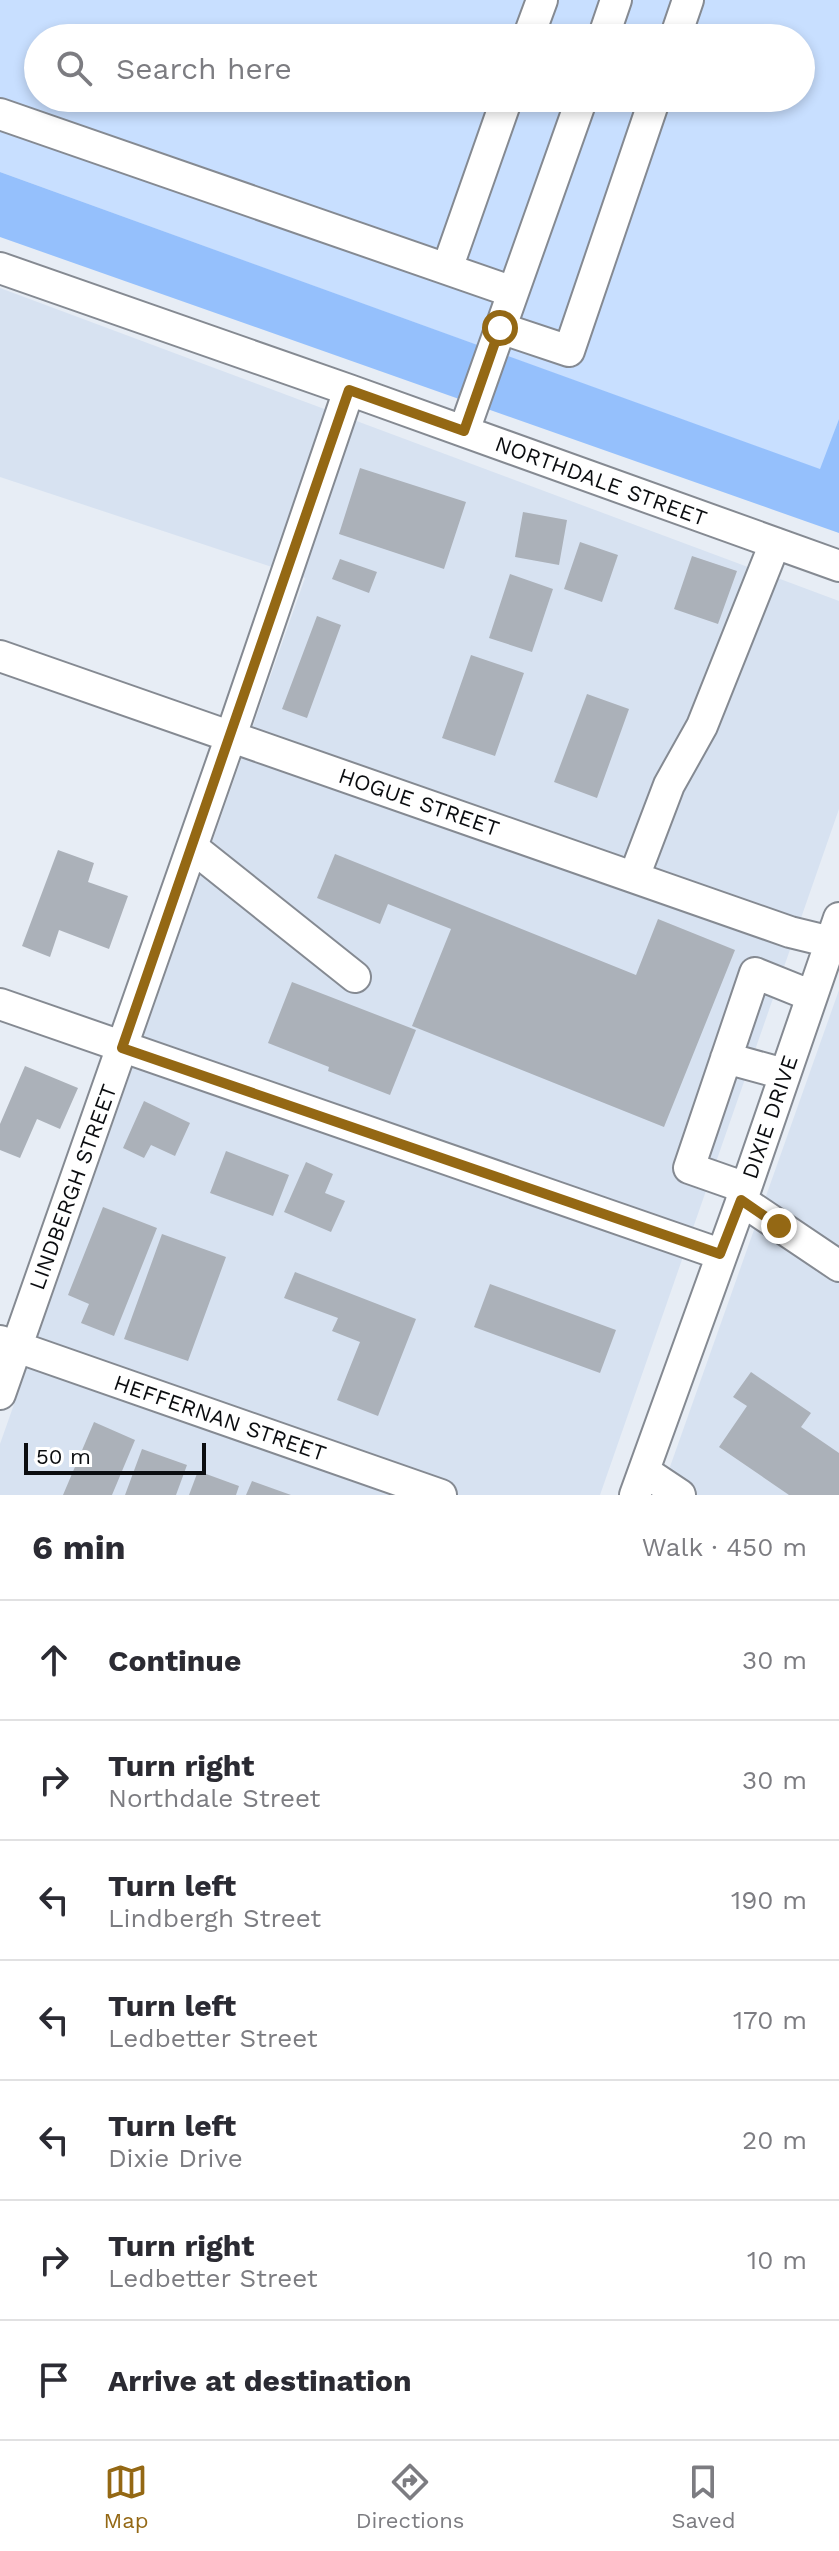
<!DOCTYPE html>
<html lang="en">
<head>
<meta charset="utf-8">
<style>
  body { margin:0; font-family:"Work Sans",sans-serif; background:#f2f2f3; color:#2b2b33 }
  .scale { position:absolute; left:24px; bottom:20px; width:182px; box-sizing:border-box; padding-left:8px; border:4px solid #0b0d10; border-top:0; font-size:22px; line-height:28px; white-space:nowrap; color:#0b0d10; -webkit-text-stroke:6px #fff; paint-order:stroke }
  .stop { position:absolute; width:24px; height:24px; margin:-18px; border:6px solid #946814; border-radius:50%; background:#fff }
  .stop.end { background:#946814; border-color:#fff; box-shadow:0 2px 8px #0008 }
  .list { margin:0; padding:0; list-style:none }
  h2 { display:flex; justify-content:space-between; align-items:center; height:104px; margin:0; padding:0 32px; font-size:34px }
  h2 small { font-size:26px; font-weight:400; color:#7c7c81 }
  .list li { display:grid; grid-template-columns:52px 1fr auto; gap:24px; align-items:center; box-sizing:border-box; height:120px; padding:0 32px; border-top:2px solid #e1e1e2 }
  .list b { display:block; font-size:30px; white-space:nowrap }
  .list p { margin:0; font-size:26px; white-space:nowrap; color:#7c7c81 }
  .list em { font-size:26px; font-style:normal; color:#7c7c81 }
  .icon { flex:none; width:44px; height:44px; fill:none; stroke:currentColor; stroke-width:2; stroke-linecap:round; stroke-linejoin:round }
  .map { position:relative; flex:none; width:839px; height:1495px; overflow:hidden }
  .search { position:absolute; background:#fff; box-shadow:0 4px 12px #0003; left:24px; right:24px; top:24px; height:88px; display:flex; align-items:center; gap:20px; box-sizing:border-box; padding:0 28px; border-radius:44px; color:#7c7c81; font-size:30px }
  .sheet { height:944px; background:#fff }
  nav { display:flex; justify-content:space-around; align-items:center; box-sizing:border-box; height:112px; border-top:2px solid #e1e1e2; background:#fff; font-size:22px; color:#7c7c81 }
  nav a { display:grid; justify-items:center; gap:4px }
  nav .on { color:#946814 }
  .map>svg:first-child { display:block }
  .built { fill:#d7e2f1 }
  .green { fill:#c8dfff; fill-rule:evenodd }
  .forest { fill:#95c0fc }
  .building { fill:#abb1b9 }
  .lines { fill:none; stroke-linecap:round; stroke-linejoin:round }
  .minor-casing { stroke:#858a92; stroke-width:34 }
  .minor { stroke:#fff; stroke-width:30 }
  .route { stroke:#946814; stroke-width:10 }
  .labels { text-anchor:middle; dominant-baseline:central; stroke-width:8; stroke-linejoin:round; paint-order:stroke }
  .street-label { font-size:22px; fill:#0b0d10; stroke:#fff }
</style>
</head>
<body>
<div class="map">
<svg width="839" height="1495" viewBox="0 0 839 1495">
  <rect width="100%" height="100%" fill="#e7edf5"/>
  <path class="built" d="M 0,288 L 839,601 L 839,809 L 600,1495 L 0,1495 L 0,1444 L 305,578 L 0,477 Z
    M 839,990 L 839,1495 L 660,1495 Z"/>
  <path class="green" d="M 0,0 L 839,0 L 839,419 L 821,470 L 0,172 ZM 38,38 L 801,38 L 801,98 L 38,98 Z"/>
  <path class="forest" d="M 0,172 L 820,469 L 839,419 L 839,533 L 0,237 Z"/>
  <path class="building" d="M 360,468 L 466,502 L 444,569 L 339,534 Z
    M 523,512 L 567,520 L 559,565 L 515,557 Z
    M 580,542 L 618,555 L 602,602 L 564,589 Z
    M 692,556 L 737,571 L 718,624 L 674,609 Z
    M 340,559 L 377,572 L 369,593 L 332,579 Z
    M 510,574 L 553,589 L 532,652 L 489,638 Z
    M 317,616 L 341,625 L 307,718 L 282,709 Z
    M 471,655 L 524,673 L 495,756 L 442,738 Z
    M 587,694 L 629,709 L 597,798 L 554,782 Z
    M 58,850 L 94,863 L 88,882 L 128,896 L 109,949 L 59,930 L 50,957 L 22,946 Z
    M 335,854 L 636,975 L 658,919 L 735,950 L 664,1127 L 412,1026 L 451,929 L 388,904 L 380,924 L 317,898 Z
    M 292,982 L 416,1030 L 390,1095 L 328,1071 L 329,1067 L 268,1043 Z
    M 25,1066 L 78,1088 L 60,1129 L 37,1119 L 20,1158 L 0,1150 L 0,1124 Z
    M 144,1101 L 190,1123 L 175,1156 L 151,1145 L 144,1158 L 123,1148 Z
    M 226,1151 L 289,1175 L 273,1216 L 210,1193 Z
    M 306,1162 L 333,1174 L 325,1193 L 345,1201 L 331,1232 L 284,1212 Z
    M 103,1207 L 157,1228 L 114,1336 L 81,1323 L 89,1304 L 68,1295 Z
    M 162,1234 L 226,1257 L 188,1361 L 124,1339 Z
    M 295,1272 L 416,1319 L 378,1416 L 337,1400 L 360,1342 L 332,1331 L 338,1318 L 284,1298 Z
    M 490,1284 L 616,1330 L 600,1373 L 474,1327 Z
    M 751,1372 L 811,1413 L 801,1427 L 839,1453 L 839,1495 L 789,1495 L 719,1447 L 747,1406 L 733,1397 Z
    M 94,1422 L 135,1440 L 112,1495 L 63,1495 Z
    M 142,1449 L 187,1465 L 176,1495 L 125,1495 Z
    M 198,1471 L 239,1486 L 236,1495 L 189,1495 Z
    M 252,1481 L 291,1495 L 246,1495 Z"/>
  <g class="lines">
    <defs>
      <path id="minor" d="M 528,38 L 542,0
        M 603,38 L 616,0
        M 675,38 L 688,0
        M 0,114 L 513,292
        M 0,268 L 349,390 L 839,566
        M 447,269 L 507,98
        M 500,328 L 569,351 L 655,98
        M 464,431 L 582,98
        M 0,656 L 790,932 L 839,944
        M 192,847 L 355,977
        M 634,877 L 669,785 L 702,726 L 775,543
        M 0,1004 L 720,1254
        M 726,1058 L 784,1074
        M 746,1188 L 689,1168 L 755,973 L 812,996
        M 741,1200 L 839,1266
        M 0,1341 L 441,1495
        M 0,1394 L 231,736 L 349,390
        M 644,1471 L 680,1495
        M 635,1495 L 746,1188 L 839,918"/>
    </defs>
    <use href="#minor" class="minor-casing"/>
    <use href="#minor" class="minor"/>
  </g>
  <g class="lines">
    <path class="route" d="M 500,328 L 464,431 L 349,390 L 122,1048 L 720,1254 L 741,1200 L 779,1226"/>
  </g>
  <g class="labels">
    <g class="street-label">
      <text transform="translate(601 481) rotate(20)">NORTHDALE STREET</text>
      <text transform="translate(419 802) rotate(19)">HOGUE STREET</text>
      <text transform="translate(770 1117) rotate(-71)">DIXIE DRIVE</text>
      <text transform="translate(73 1187) rotate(-70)">LINDBERGH STREET</text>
      <text transform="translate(220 1418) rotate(19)">HEFFERNAN STREET</text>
    </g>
  </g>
</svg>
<div class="scale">50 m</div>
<div class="stop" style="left:500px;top:328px"></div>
<div class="stop end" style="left:779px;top:1226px"></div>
<div class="search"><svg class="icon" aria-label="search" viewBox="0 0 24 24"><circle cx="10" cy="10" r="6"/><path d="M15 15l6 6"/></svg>Search here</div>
</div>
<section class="sheet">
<h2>6 min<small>Walk · 450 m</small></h2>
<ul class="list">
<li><svg class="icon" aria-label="ahead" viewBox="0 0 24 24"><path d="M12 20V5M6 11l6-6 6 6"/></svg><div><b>Continue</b></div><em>30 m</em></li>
<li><svg class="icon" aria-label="right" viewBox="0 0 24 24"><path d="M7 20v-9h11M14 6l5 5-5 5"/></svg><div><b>Turn right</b><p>Northdale Street</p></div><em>30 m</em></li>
<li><svg class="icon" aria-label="left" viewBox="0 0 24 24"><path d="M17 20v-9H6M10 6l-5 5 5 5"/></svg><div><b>Turn left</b><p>Lindbergh Street</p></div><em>190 m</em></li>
<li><svg class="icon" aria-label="left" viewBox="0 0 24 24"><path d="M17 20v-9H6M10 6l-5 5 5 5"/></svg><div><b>Turn left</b><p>Ledbetter Street</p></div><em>170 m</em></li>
<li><svg class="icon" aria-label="left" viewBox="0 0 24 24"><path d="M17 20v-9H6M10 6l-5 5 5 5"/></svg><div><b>Turn left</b><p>Dixie Drive</p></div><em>20 m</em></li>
<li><svg class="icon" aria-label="right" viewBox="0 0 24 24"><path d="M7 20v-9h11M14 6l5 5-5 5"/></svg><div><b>Turn right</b><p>Ledbetter Street</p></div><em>10 m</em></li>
<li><svg class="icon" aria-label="arrive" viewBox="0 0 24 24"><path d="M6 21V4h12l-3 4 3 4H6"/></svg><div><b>Arrive at destination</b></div></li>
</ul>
</section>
<nav>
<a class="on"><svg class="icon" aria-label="map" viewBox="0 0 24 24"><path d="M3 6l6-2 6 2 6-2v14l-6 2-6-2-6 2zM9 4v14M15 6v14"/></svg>Map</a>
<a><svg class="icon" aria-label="directions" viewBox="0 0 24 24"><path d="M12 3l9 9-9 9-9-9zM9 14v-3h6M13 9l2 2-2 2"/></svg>Directions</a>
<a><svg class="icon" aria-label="saved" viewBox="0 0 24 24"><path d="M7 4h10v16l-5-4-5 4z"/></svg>Saved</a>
</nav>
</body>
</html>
